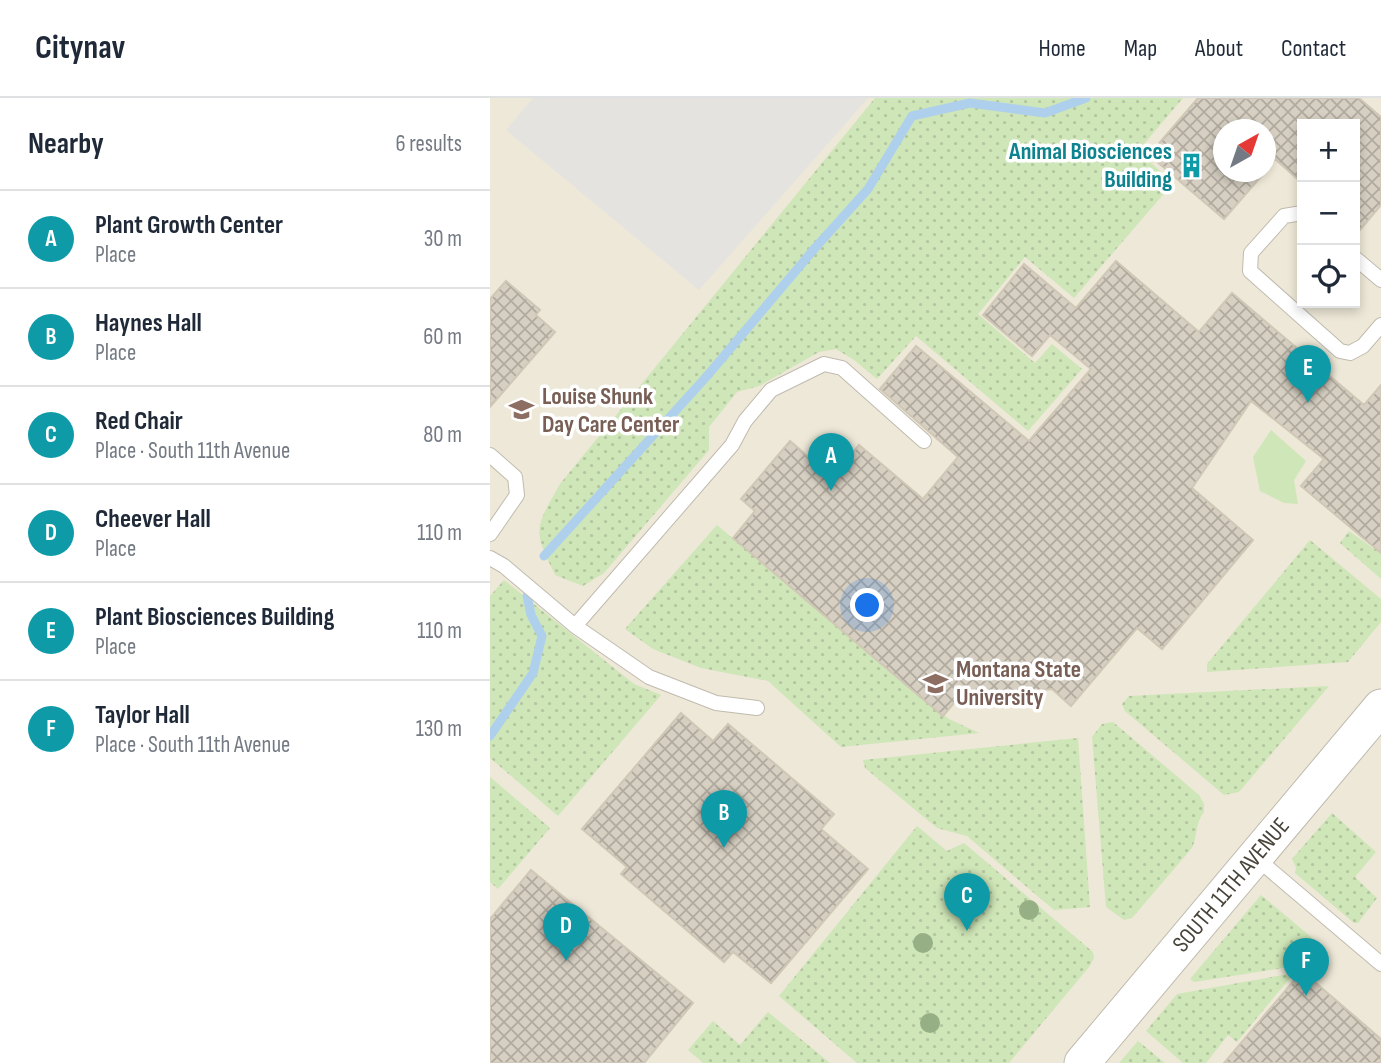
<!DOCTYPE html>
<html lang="en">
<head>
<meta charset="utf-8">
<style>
  body { margin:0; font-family:"Sofia Sans Condensed",sans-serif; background:#f2f2f3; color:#1f2937 }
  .controls { position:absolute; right:21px; top:21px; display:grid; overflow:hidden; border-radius:0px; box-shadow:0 4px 10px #0003 }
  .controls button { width:63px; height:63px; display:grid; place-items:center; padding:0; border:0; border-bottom:2px solid #e0e1e3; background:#fff; color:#1f2937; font:35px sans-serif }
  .compass { position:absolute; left:723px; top:21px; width:63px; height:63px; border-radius:50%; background:#fff; box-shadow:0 4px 10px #0003; rotate:40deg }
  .you { position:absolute; left:378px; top:508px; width:24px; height:24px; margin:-18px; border:5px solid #fff; border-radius:50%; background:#1a73e8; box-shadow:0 0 0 10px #1a73e833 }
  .badge { display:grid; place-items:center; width:46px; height:46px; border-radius:50%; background:#0f766e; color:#fff; font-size:23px; font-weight:700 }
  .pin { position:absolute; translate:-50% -58px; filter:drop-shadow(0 2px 4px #0008) }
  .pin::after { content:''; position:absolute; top:37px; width:24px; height:21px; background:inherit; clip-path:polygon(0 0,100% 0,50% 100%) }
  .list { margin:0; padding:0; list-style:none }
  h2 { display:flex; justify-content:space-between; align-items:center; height:91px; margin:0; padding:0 28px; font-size:30px }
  h2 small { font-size:23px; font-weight:400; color:#747a83 }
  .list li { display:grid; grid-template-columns:46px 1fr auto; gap:21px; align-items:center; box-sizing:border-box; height:98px; padding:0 28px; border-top:2px solid #e0e1e3 }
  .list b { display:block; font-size:26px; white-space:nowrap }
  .list p { margin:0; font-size:23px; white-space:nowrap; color:#747a83 }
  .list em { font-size:23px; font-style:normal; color:#747a83 }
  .icon { flex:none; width:38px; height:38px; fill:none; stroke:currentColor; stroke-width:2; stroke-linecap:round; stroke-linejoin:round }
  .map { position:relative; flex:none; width:891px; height:965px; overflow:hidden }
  header { display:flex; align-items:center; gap:42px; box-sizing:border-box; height:98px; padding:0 35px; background:#fff; border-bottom:2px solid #e0e1e3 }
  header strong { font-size:33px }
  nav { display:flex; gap:38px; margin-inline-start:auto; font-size:24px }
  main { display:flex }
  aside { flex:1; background:#fff }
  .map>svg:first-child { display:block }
  .education { fill:#ede8d7; fill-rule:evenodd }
  .grass { fill:url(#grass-dots) }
  .garden { fill:#cfe6b8 }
  .parking { fill:#e4e3e0 }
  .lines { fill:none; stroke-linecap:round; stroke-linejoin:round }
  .stream { stroke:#aed0ec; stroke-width:9 }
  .building { fill:url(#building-cross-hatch); stroke:#d0c7b6; stroke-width:2 }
  .service-casing { stroke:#c0bbaf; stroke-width:16 }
  .tertiary-casing { stroke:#c0bbaf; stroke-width:37 }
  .service { stroke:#fff; stroke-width:14 }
  .tertiary { stroke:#fff; stroke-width:35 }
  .tree { fill:#96af85 }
  .labels { text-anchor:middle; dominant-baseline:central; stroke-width:7; stroke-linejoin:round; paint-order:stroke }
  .culture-label { font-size:24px; font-weight:bold; fill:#0d838f; stroke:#fff; text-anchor:end }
  .education-label { font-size:24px; font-weight:bold; fill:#785e54; stroke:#fff; text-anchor:start }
  .street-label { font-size:24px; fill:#49443a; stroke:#fff }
</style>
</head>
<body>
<header>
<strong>Citynav</strong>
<nav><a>Home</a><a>Map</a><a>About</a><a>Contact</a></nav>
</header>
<main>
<aside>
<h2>Nearby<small>6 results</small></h2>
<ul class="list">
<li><span class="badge" style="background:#0f9aa8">A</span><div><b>Plant Growth Center</b><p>Place</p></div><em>30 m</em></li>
<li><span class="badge" style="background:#0f9aa8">B</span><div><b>Haynes Hall</b><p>Place</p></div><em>60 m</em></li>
<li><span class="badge" style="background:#0f9aa8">C</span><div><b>Red Chair</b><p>Place · South 11th Avenue</p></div><em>80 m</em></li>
<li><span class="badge" style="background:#0f9aa8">D</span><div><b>Cheever Hall</b><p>Place</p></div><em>110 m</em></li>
<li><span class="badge" style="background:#0f9aa8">E</span><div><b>Plant Biosciences Building</b><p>Place</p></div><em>110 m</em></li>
<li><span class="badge" style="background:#0f9aa8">F</span><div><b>Taylor Hall</b><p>Place · South 11th Avenue</p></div><em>130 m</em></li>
</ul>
</aside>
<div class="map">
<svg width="891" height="965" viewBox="0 0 891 965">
  <defs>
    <pattern id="grass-dots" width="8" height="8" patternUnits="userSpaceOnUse" patternTransform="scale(1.75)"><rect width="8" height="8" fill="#cfe6b8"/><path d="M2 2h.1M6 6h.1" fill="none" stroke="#b3c69f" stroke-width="1.8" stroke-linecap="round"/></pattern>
    <pattern id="building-cross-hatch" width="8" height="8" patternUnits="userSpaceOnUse" patternTransform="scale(1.75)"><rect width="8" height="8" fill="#d6cfc2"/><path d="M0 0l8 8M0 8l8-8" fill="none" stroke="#b0aa9f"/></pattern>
  </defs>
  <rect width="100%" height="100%" fill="#f5f3ec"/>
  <path class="education" d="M 0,0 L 891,0 L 891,965 L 0,965 ZM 812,26 L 865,26 L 865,205 L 812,205 ZM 734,32 L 776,32 L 776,74 L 734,74 Z"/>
  <path class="grass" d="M 385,0 L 693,0 L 648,53 L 683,85 L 584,200 L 535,159 L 488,216 L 545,265 L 562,246 L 592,271 L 538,333 L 426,238 L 387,281 L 364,262 L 346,251 L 329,254 L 269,288 L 247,294 L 219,329 L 219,352 L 114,475 L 93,488 L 65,477 C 42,430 45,431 70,386 Z
    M 227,427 L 459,621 L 489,635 L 351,649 L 278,583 L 211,570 L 163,551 L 135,531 Z
    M 859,433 L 884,451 L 891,444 L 891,481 L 850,445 Z
    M 820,442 L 891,501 L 891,524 L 858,564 L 717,574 L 717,566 Z
    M 14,482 L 144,586 L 171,597 L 68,718 L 0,660 L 0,498 Z
    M 839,588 L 749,694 L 734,697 L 635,613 L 632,606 L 639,598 Z
    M 623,624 L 709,697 L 714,706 L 714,714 C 705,725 708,737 702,750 L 642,820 L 634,822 L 616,809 L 602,639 L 612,626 Z
    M 588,640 L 600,809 L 564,812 L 477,738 L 447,730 L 375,670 L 373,662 Z
    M 0,679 L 60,730 L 8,791 L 0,784 Z
    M 842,715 L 886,754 L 865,779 L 887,800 L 868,825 L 864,825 L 805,775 L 806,769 L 802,761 Z
    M 427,728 L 457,753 L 474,745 L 603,854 L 604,860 L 599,869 L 519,965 L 367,965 L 289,898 Z
    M 771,797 L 827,844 L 828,855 L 819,866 L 704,884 L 700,881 Z
    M 804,875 L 747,944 L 738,937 L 716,965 L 693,965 L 656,933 L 687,896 Z
    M 278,914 L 340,965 L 213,965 L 198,952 L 223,923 L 250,947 Z
    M 648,943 L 675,965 L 629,965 Z"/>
  <path class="garden" d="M 781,332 L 816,363 L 804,382 L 808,406 L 794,405 L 770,393 L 763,359 Z"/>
  <path class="parking" d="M 43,0 L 378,0 L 209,192 L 16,32 Z"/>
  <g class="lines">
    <path class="stream" d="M 54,458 L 217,278 L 325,150 L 378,91 L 422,18 L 480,5 L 555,15 L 596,0
      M 0,638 L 43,575 L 52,538 L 41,517 L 37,498"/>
  </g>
  <path class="building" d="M 708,0 L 869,0 L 891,19 L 891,107 L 865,138 L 865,26 L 812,26 L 812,85 L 785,61 L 775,73 L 775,32 L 733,32 L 733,74 L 775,74 L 734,121 L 659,57 Z
    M 626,163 L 709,234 L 742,195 L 874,307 L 891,287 L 891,455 L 811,388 L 834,361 L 761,303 L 702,390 L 763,442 L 672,551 L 647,530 L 581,608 L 562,591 L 469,599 L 453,618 L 243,440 L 265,413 L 251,401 L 300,343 L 342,379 L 369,347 L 433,401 L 468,359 L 390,291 L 426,248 L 539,343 L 601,271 L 560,237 L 542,258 L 493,217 L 534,166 L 586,210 Z
    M 16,183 L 50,212 L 46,217 L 65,234 L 0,309 L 0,201 Z
    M 191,615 L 223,643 L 238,626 L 344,716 L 331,731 L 378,771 L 281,885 L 243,854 L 234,864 L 131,776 L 137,769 L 92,731 Z
    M 41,772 L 203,905 L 154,965 L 0,965 L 0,821 Z
    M 812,873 L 891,941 L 891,965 L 734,965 Z"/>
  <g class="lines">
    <defs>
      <path id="service" d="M 812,115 L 794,118 L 761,155 L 760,173 L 850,253 L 860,255 L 873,248 L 891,227
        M 865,160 L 891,182
        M 0,357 L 25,379 L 27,397 L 0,436
        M 0,460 L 14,468 L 85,528 L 159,579 L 226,605 L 267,610
        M 85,528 L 242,347 L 255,323 L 281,292 L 334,266 L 352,270 L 434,343
        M 765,759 L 891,866"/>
      <path id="tertiary" d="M 592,965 L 891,609"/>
    </defs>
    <use href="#service" class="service-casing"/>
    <use href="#tertiary" class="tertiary-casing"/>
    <use href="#service" class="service"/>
    <use href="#tertiary" class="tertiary"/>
  </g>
  <g class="tree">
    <circle cx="539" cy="812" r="10"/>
    <circle cx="433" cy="845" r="10"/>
    <circle cx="440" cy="925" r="10"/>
  </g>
  <defs>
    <symbol id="building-bare" viewBox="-9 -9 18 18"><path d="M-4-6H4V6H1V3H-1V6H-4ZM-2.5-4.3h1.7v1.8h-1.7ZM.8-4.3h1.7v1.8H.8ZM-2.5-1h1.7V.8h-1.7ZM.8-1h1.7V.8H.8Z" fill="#0f9aa8" stroke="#fff" stroke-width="2.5" paint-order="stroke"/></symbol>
    <symbol id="school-bare" viewBox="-9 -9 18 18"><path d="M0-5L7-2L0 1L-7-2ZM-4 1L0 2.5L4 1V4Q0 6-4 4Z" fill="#8d6e63" stroke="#fff" stroke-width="2.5" paint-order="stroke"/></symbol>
    <symbol id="university-bare" viewBox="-9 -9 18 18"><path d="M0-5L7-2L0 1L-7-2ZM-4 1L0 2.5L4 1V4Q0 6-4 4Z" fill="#8d6e63" stroke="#fff" stroke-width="2.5" paint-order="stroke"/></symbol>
  </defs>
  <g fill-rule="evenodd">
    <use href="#building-bare" x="684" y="50" width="35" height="35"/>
    <use href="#school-bare" x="14" y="294" width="35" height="35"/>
    <use href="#university-bare" x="428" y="568" width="35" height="35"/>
  </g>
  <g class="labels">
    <g class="culture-label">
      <text x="682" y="53">Animal Biosciences<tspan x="682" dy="28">Building</tspan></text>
    </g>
    <g class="education-label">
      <text x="52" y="298">Louise Shunk<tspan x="52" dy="28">Day Care Center</tspan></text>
      <text x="466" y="571">Montana State<tspan x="466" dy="28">University</tspan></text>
    </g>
    <g class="street-label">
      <text transform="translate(741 787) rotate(-50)">SOUTH 11TH AVENUE</text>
    </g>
  </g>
</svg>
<div class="controls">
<button>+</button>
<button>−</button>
<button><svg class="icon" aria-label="locate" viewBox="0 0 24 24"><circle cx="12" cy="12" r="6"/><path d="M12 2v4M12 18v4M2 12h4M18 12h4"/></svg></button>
</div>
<svg class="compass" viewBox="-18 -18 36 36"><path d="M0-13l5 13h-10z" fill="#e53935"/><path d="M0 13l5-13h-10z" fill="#747a83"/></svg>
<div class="you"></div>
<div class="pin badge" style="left:341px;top:393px;background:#0f9aa8">A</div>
<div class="pin badge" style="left:234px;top:750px;background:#0f9aa8">B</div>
<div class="pin badge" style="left:477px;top:833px;background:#0f9aa8">C</div>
<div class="pin badge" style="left:76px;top:863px;background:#0f9aa8">D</div>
<div class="pin badge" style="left:818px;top:305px;background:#0f9aa8">E</div>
<div class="pin badge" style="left:816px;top:898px;background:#0f9aa8">F</div>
</div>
</main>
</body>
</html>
